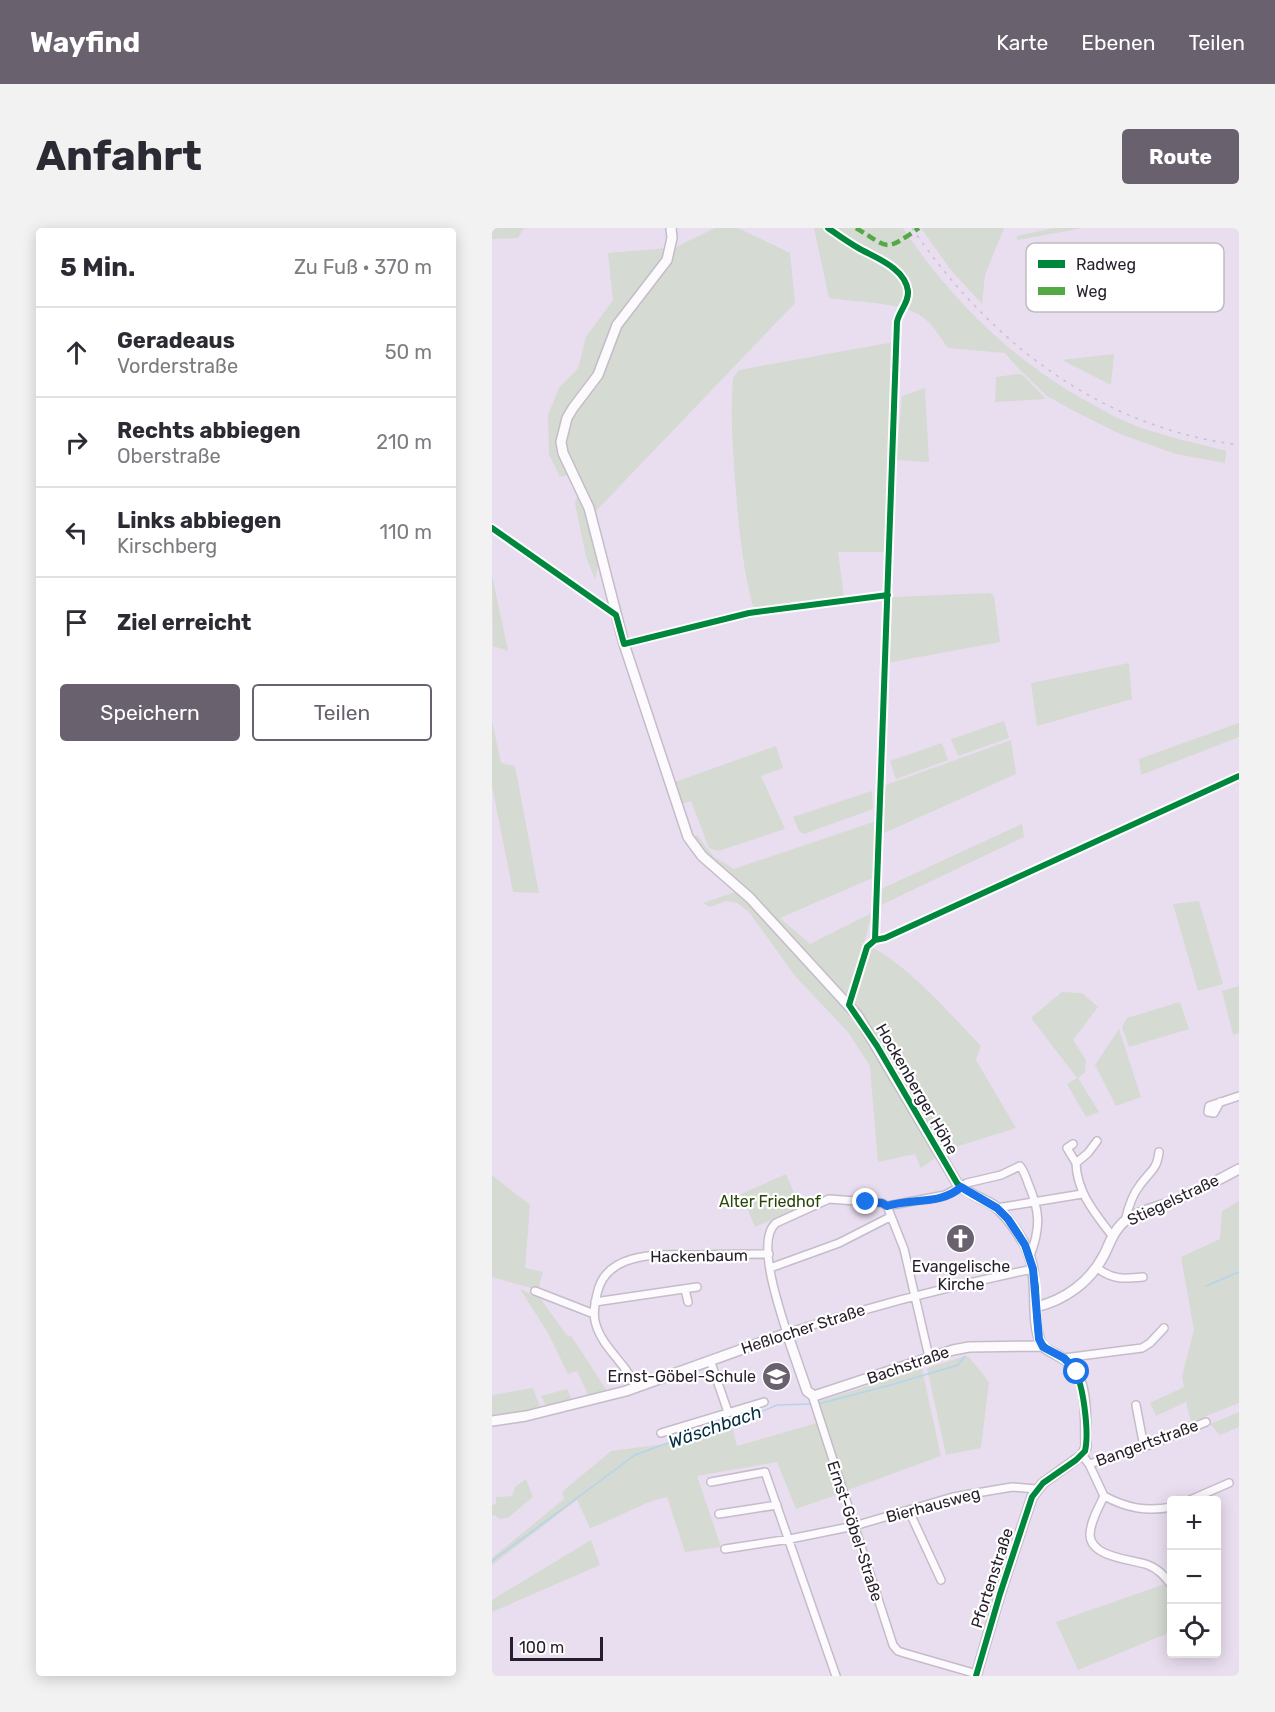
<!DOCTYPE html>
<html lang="de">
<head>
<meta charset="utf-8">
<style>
  body { margin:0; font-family:Rubik,sans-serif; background:#f2f2f3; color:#2b2b33 }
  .controls { position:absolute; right:18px; bottom:18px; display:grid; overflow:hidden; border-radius:6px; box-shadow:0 3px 15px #0003 }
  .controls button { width:54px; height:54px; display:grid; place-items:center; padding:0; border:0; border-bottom:2px solid #e1e1e2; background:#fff; color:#2b2b33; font:30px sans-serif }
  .scale { position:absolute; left:18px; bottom:15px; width:93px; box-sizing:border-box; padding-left:6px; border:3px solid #261e2a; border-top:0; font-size:16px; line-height:21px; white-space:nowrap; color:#261e2a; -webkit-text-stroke:4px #fff; paint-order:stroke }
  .stop { position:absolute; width:18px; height:18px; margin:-14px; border:4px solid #1a73e8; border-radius:50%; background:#fff }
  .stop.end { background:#1a73e8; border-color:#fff; box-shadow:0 2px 6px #0008 }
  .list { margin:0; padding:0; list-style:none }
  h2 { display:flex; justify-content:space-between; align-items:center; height:78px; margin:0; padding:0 24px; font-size:26px }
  h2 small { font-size:20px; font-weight:400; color:#7c7c81 }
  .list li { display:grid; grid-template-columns:39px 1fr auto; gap:18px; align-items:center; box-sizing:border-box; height:90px; padding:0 24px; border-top:2px solid #e1e1e2 }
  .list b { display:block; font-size:22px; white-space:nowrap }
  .list p { margin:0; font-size:20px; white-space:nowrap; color:#7c7c81 }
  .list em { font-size:20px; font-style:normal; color:#7c7c81 }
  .actions { display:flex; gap:12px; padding:18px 24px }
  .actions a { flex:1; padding:14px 0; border:2px solid #6a616f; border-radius:6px; text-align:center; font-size:21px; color:#6a616f }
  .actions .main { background:#6a616f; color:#fff }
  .icon { flex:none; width:33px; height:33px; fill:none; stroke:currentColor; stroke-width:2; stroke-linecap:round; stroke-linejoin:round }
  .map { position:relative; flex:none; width:747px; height:1448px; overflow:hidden; border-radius:6px }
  header { display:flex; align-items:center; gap:36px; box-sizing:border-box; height:84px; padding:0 30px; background:#6a616f; color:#fff }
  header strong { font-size:28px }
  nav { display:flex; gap:33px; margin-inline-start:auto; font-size:21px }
  .intro { display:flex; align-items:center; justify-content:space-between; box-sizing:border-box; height:144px; padding:0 36px }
  h1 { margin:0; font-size:42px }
  .button { padding:15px 27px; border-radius:6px; background:#6a616f; color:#fff; font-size:21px; font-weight:700 }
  main { display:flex; gap:36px; padding:0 36px }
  aside { flex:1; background:#fff; border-radius:6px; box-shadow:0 3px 15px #0003 }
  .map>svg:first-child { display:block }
  .green { fill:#d5dad2 }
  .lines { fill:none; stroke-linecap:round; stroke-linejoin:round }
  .stream { stroke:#b4d4ec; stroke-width:1.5 }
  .street-casing { stroke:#c5bcc9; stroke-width:10 }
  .secondary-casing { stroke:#c5bcc9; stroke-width:12 }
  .street { stroke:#fcfafd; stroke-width:7 }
  .secondary { stroke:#fcfafd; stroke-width:9 }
  .rail { stroke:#c6c3c8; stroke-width:1.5; stroke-dasharray:3 6; stroke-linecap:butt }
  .quiet { stroke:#53aa44; stroke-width:4.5; stroke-dasharray:9 4.5; stroke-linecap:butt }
  .cycleway-casing { stroke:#fff; stroke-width:10 }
  .cycleway { stroke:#00873e; stroke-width:6 }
  .route { stroke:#1a73e8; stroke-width:8 }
  .labels { text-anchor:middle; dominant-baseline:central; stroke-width:4.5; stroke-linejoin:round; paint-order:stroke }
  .street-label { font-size:16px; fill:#261e2a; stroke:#fff }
  .park-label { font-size:16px; fill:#274607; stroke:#fff }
  .poi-label { font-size:16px; fill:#261e2a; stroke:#fff }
  .water-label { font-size:18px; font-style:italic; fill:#043043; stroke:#fff }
  .key { fill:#fff; stroke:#bebcbf; stroke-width:1.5 }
  .key-label { font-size:16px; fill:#261e2a }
</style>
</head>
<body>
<header>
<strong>Wayfind</strong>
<nav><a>Karte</a><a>Ebenen</a><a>Teilen</a></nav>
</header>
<div class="intro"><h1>Anfahrt</h1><a class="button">Route</a></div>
<main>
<aside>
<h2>5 Min.<small>Zu Fuß · 370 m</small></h2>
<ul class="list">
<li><svg class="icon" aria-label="ahead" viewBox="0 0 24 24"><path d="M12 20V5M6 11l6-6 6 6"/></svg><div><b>Geradeaus</b><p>Vorderstraße</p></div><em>50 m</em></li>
<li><svg class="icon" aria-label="right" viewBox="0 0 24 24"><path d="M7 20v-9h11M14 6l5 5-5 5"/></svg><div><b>Rechts abbiegen</b><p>Oberstraße</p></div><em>210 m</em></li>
<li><svg class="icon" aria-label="left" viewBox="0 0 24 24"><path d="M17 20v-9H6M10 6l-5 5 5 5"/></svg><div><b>Links abbiegen</b><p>Kirschberg</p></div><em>110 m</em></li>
<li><svg class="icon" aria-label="arrive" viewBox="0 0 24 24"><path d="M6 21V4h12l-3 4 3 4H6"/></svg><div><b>Ziel erreicht</b></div></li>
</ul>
<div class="actions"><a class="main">Speichern</a><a>Teilen</a></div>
</aside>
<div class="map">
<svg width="747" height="1448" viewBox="0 0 747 1448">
  <rect width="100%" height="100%" fill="#e9deef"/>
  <path class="green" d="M 0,0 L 32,0 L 26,10 L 0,11 Z
    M 223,0 L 246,0 L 298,25 L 303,75 L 103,284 L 75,224 L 73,210 L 75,200 L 85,181 L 106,157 L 126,103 L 176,38 L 184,19 Z
    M 322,0 L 411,0 C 460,73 519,131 596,174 C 616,185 637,197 659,203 C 683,211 709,216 734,223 L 733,235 L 684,226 L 628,206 L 580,182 L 555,168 L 525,139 L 513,125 L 456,120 C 448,109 441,96 429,88 C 409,74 363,74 337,70 Z
    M 429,0 L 512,0 L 493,47 L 490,76 L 458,41 Z
    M 562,0 L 591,0 L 525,12 L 525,8 Z
    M 175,20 L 171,31 L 123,93 L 116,108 L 99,151 L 65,215 L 67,229 L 76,247 L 68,249 L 57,226 L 56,187 L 67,160 L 86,140 L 94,109 L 121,72 L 116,25 Z
    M 402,114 L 395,324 L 346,324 L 352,369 L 265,380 L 261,378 C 251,341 247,303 244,264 C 241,226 238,188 241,150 L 247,142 Z
    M 622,126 L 619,157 L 570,132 Z
    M 526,146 L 531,147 L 554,171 L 503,174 L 504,149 Z
    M 433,160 L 437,234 L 404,232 L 410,168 Z
    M 86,267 L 97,291 L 107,333 L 103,351 L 94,329 L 83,275 Z
    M 0,347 L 16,423 L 1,418 Z
    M 498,365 L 502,368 L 508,414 L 395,435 L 398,372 L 401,369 Z
    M 637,435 L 640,471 L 545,498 L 539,455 Z
    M 0,493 L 9,535 L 23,538 L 47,665 L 21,664 L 0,558 Z
    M 512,493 L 517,510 L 466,528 L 459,511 Z
    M 747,495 L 747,509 L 649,547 L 647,531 Z
    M 519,512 L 524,546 L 390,606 L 391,558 Z
    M 450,515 L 456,532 L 404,551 L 398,533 Z
    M 284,518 L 291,540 L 269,548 L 293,601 L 226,623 L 217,620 L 199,573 L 186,577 L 180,555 Z
    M 380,563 L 381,581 L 312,606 L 307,603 L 301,589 Z
    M 384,593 L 383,649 L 288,690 L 318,716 L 380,685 L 372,715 C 416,736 454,782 489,818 L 484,832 L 524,900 L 457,921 L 429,940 L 423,926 L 386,934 L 378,838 L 356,804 L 303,748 L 257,684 L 245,675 L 234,673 L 218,679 L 211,675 L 252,661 L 217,630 L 201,610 L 205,607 L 222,629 L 242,641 Z
    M 530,596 L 532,609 L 387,678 L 389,661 Z
    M 707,673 L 731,756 L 706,763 L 681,676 Z
    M 747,758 L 747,805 L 741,807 L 730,763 Z
    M 570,764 L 590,765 L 606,779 L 581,812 L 594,832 L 593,844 L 586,850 L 607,884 L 594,889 L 575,856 L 585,850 L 539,790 Z
    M 688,774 L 697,801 L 637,819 L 630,799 L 635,790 Z
    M 627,801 L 649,869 L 624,878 L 603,837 Z
    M 294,946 L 308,979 L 263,999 L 249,966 Z
    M 0,947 L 38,977 L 33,1040 L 51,1044 L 46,1062 L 0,1049 Z
    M 747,973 L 747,1175 L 699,1194 L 694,1174 L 664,1188 L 658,1175 L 692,1159 L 690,1148 L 702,1102 L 689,1029 L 728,1011 L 730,983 Z
    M 28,1061 L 48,1070 L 74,1106 L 80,1109 L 115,1163 L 96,1167 L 85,1143 L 76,1146 L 56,1105 Z
    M 473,1128 L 477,1129 L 497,1154 L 489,1220 L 454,1227 L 435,1140 Z
    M 430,1141 L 449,1228 L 353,1263 L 325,1174 Z
    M 41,1160 L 49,1181 L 0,1191 L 0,1167 Z
    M 75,1161 L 80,1172 L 55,1180 L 49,1168 Z
    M 747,1184 L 747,1199 L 728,1207 L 718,1196 Z
    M 325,1195 L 347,1266 L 304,1281 L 285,1234 L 205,1248 L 229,1319 L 193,1324 L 175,1269 C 147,1275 125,1291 98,1300 L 85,1272 L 0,1337 L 0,1330 L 72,1271 L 70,1264 L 119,1223 L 194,1213 L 240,1199 L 245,1218 Z
    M 34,1251 L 41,1269 L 17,1289 L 7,1291 L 3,1287 L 0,1288 L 0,1277 L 4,1276 L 4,1269 L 20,1268 L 23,1259 Z
    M 99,1312 L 108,1337 L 0,1384 L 0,1372 Z
    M 673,1356 L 679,1364 L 679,1404 L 586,1442 L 564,1394 Z"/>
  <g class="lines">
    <path class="stream" d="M 714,1058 L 747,1044
      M 326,1176 L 395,1158 L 466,1137 L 473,1128
      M 0,1333 L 143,1227 L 228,1196 L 255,1190 L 285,1177 L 318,1176"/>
    <defs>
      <path id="street" d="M 728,874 L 722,885 L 716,884 L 717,878 L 747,868
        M 605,913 L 596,925 L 584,935 C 585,965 603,985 621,1009
        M 581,916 L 575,920 L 584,935
        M 395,978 L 412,1021 L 437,1129
        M 505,980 L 590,966
        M 633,993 C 636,980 640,967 648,957 C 658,943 665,942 667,924
        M 538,1028 C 549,999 548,983 536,955 C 534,949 532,943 528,938 L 509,947 L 475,955 L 453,967 L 395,978 L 390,975 L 337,971 L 284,995 C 263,1012 288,1082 295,1105 C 376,1079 457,1058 541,1041
        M 278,1040 L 347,1015 L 398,989
        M 605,1040 C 621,1052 632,1051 651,1049
        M 193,1061 L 196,1074
        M 43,1063 L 102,1086
        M 103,1074 L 205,1059
        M 572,1130 L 650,1120 L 658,1115 L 672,1100
        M 218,1132 L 236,1184
        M 144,1160 C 135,1135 109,1120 103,1093 C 101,1084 103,1075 105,1066 C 114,1021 171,1027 207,1027 C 230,1026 253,1026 277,1026
        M 320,1167 L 401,1417 L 406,1423 L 412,1425 L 485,1446
        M 644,1177 L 652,1219
        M 169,1205 L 272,1174
        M 590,1227 L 597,1236 L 612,1268 C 607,1279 598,1294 598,1307 C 599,1330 640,1331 656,1337 C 667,1341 673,1349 680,1358
        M 597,1236 L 652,1219 L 714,1194
        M 219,1254 L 273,1244 L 344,1448
        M 612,1268 C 635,1280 654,1284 680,1279
        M 698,1272 L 737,1255
        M 417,1283 L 449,1352
        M 227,1286 L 285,1277
        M 233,1321 L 298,1311 L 362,1298 L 461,1269 L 520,1259 L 544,1261"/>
      <path id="secondary" d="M 179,0 L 180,10 L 175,32 L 125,97 L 106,147 L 81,180 L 75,190 L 69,214 L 71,225 L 97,280 L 132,416 L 196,609 L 210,628 L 258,670 L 366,788 L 465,955 C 474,965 489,970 501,977 C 514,986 525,1003 533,1017 C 550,1050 536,1089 550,1118
        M 544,1079 C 573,1072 598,1054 612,1027 C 618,1015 622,1001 634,992 C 646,983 666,979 681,973 C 703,964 725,953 747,941
        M 0,1193 L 34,1188 L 134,1163 L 295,1105 L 315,1163 L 322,1168 L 461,1122 L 477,1119 L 550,1118
        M 484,1448 L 508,1366 L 540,1269 L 551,1255 L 590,1227 L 594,1219 C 593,1194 597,1154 578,1136 C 570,1128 559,1125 550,1118"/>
    </defs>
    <use href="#street" class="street-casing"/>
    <use href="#secondary" class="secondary-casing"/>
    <use href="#street" class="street"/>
    <use href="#secondary" class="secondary"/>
    <path class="rail" d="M 420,0 C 498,114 607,199 747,217"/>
    <path class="quiet" d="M 364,0 C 398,20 391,25 427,0"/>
    <defs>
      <path id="cycleway" d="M 336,0 C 346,7 357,15 368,21 C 384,30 413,40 416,63 C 417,75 407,83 405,94 L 383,712
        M 0,300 L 124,387 L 132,416 L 257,385 L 396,367
        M 484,1448 L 508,1366 L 540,1269 L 551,1255 L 584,1232 L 593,1223 C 597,1206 592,1150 579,1137 C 569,1126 554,1125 547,1111 C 543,1094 545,1077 544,1060 C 541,1032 531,1006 511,985 C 498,972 477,969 465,955 L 385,818 L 357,777 L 375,719 L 383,712 L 393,710 L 747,548"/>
    </defs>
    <use href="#cycleway" class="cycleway-casing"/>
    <use href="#cycleway" class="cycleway"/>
  </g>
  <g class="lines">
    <path class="route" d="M 374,974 L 390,975 L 395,978 C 418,970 450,977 469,959 L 505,980 L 516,991 L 533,1017 L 541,1041 L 547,1111 L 551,1119 L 572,1130 L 585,1144"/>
  </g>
  <defs>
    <symbol id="church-disc" viewBox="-11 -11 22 22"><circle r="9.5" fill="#6a616f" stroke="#fff"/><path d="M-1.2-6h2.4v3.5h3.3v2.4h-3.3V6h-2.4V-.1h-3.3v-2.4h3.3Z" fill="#fff"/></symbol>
    <symbol id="school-disc" viewBox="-11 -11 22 22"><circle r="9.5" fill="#6a616f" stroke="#fff"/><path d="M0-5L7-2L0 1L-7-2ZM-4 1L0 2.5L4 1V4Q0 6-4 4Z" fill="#fff"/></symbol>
  </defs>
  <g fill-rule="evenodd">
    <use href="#church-disc" x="452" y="994" width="33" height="33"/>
    <use href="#school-disc" x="268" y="1132" width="33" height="33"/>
  </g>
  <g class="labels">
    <g class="street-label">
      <text transform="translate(425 861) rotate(60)">Hockenberger Höhe</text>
      <text transform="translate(681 972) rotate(-25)">Stiegelstraße</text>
      <text transform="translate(207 1028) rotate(-1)">Hackenbaum</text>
      <text transform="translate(311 1101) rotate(-18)">Heßlocher Straße</text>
      <text transform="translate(416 1137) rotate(-19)">Bachstraße</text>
      <text transform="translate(655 1215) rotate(-20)">Bangertstraße</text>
      <text transform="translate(441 1277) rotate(-15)">Bierhausweg</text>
      <text transform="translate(363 1303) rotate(72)">Ernst-Göbel-Straße</text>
      <text transform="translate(500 1350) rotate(-72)">Pfortenstraße</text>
    </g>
    <g class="park-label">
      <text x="278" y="973">Alter Friedhof</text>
    </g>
    <g class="poi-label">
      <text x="469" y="1038">Evangelische<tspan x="469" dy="18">Kirche</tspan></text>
      <text x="264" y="1148" text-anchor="end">Ernst-Göbel-Schule</text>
    </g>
    <g class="water-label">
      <text transform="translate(223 1199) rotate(-19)">Wäschbach</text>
    </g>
  </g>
  <rect x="534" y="15" width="198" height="69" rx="9" class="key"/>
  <rect x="546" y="32" width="27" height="8" fill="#00873e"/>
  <rect x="546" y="59" width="27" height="8" fill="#53aa44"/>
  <g class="key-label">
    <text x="584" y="42">Radweg</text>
    <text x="584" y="69">Weg</text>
  </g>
</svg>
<div class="controls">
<button>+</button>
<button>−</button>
<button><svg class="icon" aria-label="locate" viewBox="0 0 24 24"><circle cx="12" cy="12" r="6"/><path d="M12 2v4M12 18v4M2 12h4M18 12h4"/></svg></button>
</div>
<div class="scale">100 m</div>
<div class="stop" style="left:585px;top:1144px"></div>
<div class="stop end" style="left:374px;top:974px"></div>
</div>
</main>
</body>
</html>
